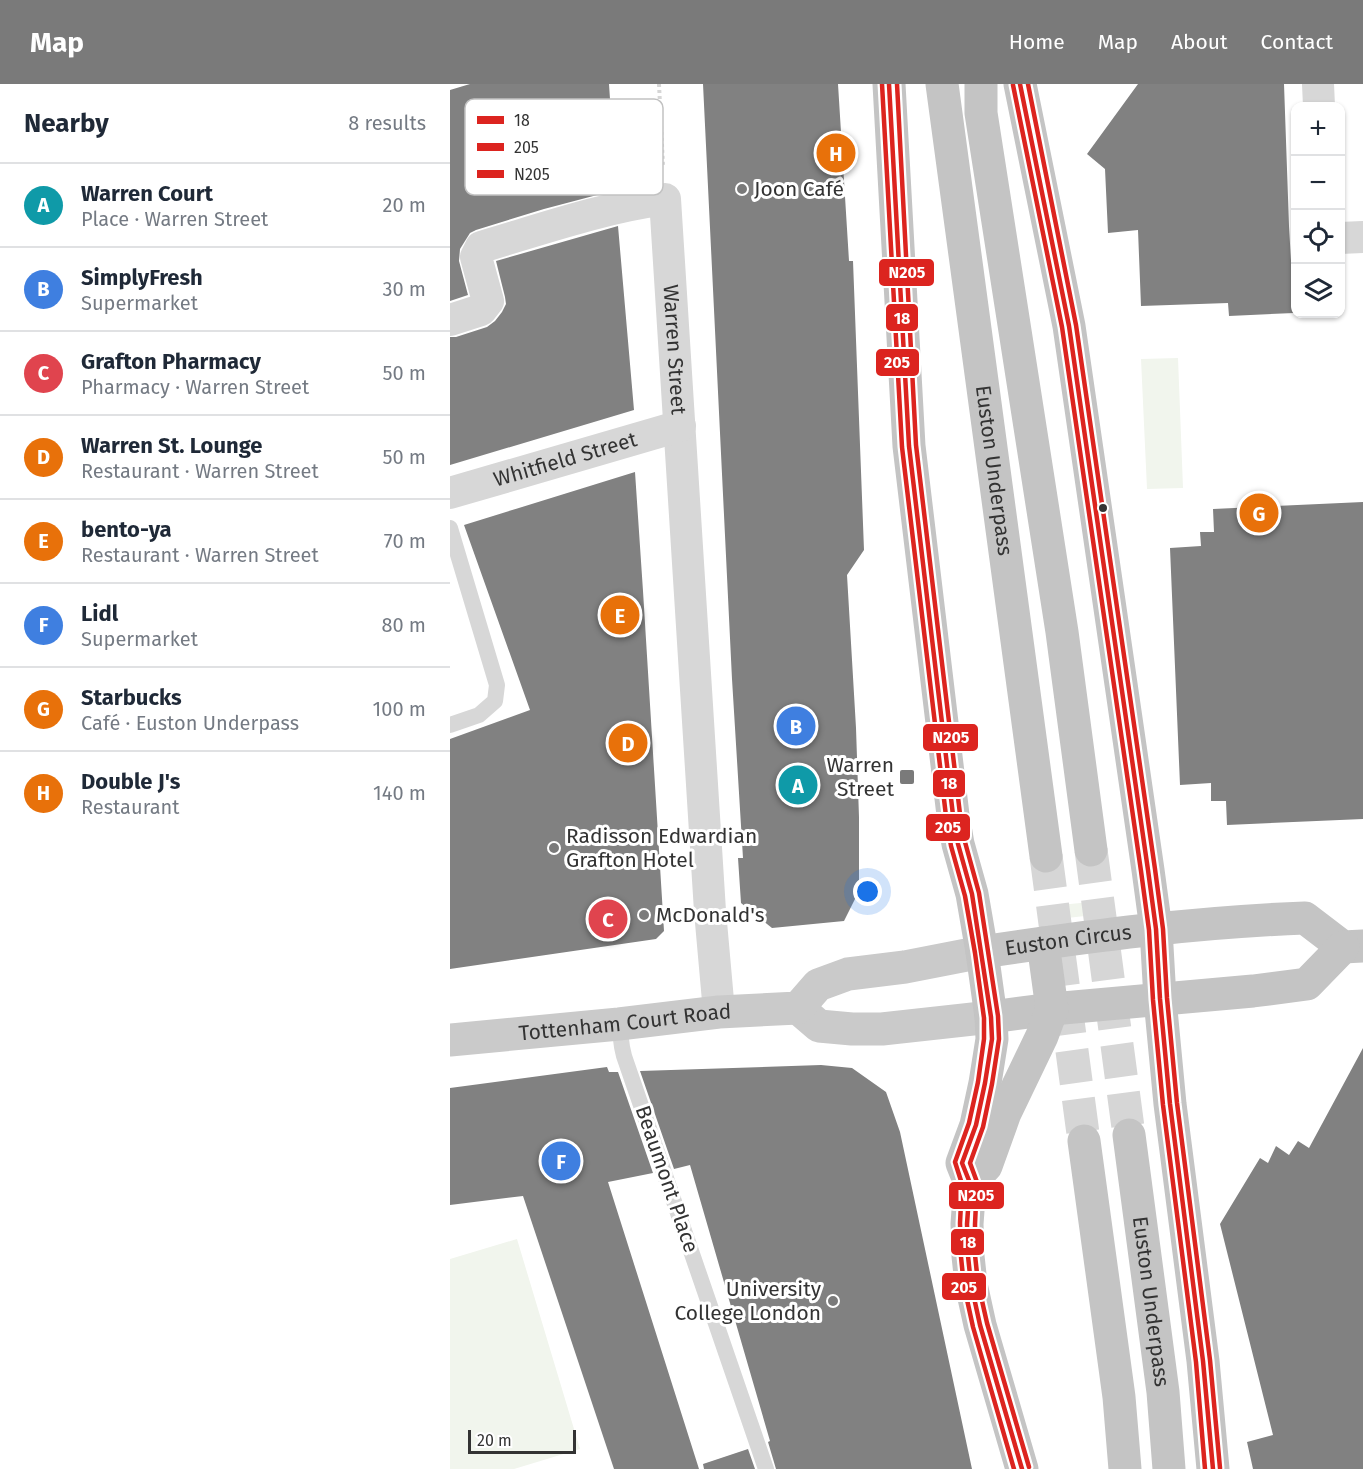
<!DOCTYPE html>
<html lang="en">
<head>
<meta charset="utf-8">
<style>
  body { margin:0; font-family:"Fira Sans",sans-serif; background:#f2f2f3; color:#1f2937 }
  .controls { position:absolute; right:18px; top:18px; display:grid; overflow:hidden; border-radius:12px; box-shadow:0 2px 4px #0004 }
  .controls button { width:54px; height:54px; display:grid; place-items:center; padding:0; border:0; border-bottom:2px solid #e0e1e3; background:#fff; color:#1f2937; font:30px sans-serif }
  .scale { position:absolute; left:18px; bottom:15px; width:108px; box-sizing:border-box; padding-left:6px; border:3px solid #333; border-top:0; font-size:16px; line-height:21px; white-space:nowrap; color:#333; -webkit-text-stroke:4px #fff; paint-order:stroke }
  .you { position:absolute; left:418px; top:808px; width:21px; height:21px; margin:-15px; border:4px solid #fff; border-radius:50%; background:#1a73e8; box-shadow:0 0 0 9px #1a73e833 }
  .badge { display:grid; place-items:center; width:39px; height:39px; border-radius:50%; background:#7a7a7a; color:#fff; font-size:20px; font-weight:700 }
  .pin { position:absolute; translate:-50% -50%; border:3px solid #fff; box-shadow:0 2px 6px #0006 }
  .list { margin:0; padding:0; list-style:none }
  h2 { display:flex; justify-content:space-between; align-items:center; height:78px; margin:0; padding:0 24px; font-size:26px }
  h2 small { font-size:20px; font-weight:400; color:#747a83 }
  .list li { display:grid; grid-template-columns:39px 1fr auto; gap:18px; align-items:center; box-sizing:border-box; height:84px; padding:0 24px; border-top:2px solid #e0e1e3 }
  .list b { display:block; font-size:22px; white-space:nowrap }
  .list p { margin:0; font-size:20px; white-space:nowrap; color:#747a83 }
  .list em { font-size:20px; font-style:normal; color:#747a83 }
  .icon { flex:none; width:33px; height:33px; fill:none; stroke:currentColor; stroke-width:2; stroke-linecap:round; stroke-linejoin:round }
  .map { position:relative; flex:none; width:913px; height:1385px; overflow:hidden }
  header { display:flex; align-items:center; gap:36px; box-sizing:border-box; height:84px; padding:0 30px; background:#7a7a7a; color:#fff }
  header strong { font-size:28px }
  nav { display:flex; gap:33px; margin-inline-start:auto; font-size:21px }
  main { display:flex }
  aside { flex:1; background:#fff }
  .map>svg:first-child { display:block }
  .green { fill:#f1f5ed }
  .building { fill:#818181 }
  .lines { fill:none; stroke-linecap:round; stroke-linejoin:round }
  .highway-tunnel { stroke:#d6d6d6; stroke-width:33; stroke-dasharray:33 16; stroke-linecap:butt }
  .path { stroke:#d6d6d6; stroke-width:4; stroke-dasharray:3 3; stroke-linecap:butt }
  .lane { stroke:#d7d7d7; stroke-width:16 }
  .street { stroke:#d7d7d7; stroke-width:32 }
  .primary { stroke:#cacaca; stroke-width:33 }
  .highway { stroke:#c4c4c4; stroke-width:33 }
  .bus-1-casing { stroke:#fff; stroke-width:9 }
  .bus-2-casing { stroke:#fff; stroke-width:9 }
  .bus-3-casing { stroke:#fff; stroke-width:9 }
  .bus-1 { stroke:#dc241f; stroke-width:4.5 }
  .bus-2 { stroke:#dc241f; stroke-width:4.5 }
  .bus-3 { stroke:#dc241f; stroke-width:4.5 }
  .poi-dot { fill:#7a7a7a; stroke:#fff; stroke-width:2 }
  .bus-dot { fill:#333; stroke:#fff; stroke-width:2 }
  .labels { text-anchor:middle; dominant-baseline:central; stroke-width:6; stroke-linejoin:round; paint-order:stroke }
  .poi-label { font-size:21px; fill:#333; stroke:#fff; text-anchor:start }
  .street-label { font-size:21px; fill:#333; stroke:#fff }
  .key { fill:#fff; stroke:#c2c2c2; stroke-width:1.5 }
  .key-label { font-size:16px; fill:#333 }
  .line-badge { stroke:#fff; stroke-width:2 }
  .badge-label { font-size:16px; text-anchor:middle; font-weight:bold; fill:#fff }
</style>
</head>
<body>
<header>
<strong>Map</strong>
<nav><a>Home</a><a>Map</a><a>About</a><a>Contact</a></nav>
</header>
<main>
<aside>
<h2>Nearby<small>8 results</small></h2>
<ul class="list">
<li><span class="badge" style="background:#0f9aa8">A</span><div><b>Warren Court</b><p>Place · Warren Street</p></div><em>20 m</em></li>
<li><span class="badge" style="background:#3f7fe0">B</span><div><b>SimplyFresh</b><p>Supermarket</p></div><em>30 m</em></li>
<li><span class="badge" style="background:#e0444e">C</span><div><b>Grafton Pharmacy</b><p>Pharmacy · Warren Street</p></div><em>50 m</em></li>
<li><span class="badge" style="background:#e8710a">D</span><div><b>Warren St. Lounge</b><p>Restaurant · Warren Street</p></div><em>50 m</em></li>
<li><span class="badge" style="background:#e8710a">E</span><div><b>bento-ya</b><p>Restaurant · Warren Street</p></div><em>70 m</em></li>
<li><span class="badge" style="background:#3f7fe0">F</span><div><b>Lidl</b><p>Supermarket</p></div><em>80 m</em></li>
<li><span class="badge" style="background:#e8710a">G</span><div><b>Starbucks</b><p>Café · Euston Underpass</p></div><em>100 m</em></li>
<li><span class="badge" style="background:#e8710a">H</span><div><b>Double J's</b><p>Restaurant</p></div><em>140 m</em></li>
</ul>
</aside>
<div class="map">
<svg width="913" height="1385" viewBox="0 0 913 1385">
  <rect width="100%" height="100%" fill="#fff"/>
  <path class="green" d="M 728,274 L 733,404 L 697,405 L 691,275 Z
    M 651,817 L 653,830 L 590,837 L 589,823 Z
    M 67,1155 L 130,1365 L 64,1385 L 0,1385 L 0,1175 Z"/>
  <path class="building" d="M 20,0 L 159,0 L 166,106 L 94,125 L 26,146 L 20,149 L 10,165 L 9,177 L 18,211 L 0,217 L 0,6 Z
    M 253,0 L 388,0 L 399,177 L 403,177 L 414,466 L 397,491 L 406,644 L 409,733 L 409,807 L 394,837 L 322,844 L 291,819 L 288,774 L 293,774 L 282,595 Z
    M 688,0 L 834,0 L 839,142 L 844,229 L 779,232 L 778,219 L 691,222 L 688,146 L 658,149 L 655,85 L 637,70 Z
    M 168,142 L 184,326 L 0,381 L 0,253 L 6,253 L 37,243 L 45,237 L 52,228 L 56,220 L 55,213 L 46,177 Z
    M 185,388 L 193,507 L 214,847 L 206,855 L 0,885 L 0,655 L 80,626 L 14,441 Z
    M 913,418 L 913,735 L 777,741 L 776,717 L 761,717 L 761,699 L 730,701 L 720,464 L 751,462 L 750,448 L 764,448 L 763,425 Z
    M 913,964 L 913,1385 L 803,1385 L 797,1358 L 823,1351 L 770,1140 L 810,1074 L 818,1079 L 826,1062 L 839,1071 L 848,1057 L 859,1064 Z
    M 371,981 L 402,984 L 436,1008 L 450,1048 L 522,1385 L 326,1385 L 318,1358 L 320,1357 L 240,1081 L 224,1085 L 190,987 Z
    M 157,983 L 159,988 L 168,988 L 203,1089 L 158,1098 L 249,1385 L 164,1385 L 73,1112 L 0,1121 L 0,1004 Z
    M 298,1365 L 305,1385 L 254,1385 L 253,1380 Z"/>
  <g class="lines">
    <path class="highway-tunnel" d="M 641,766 L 679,1051
      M 596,772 L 634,1057"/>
    <path class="path" d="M 209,0 L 213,81"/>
    <path class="lane" d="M 0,444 L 47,601 L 45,617 L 29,631 L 0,641
      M 169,940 L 172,963 L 174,972 L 316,1385"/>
    <g class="street">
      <path d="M 868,0 L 869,22"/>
      <path d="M 890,154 L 913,153"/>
      <path id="s1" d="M 0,236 L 31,226 L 38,217 L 26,173 L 31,163 C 92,145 152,124 215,115 L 260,827 L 269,928"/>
      <path id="s2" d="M 0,409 L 230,342"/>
    </g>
    <g class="primary">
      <path d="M 348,924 L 369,942 L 402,945 L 432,945 L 541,933"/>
      <path id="s3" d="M 0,956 L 169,940 L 269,928 L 348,924 L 368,901 L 398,890 L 455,883 L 532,868"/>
    </g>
    <g class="highway">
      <path d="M 439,0 L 459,362 L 503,731 L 508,760 L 522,810 L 532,868 L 541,933 L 542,955 L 535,999 L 526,1041 L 512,1079 L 520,1099 L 517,1140 L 518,1172 L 521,1200 L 530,1241 L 572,1385"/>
      <path id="s4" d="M 492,0 L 596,772"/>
      <path d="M 531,0 L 531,29 L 612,548 L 641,766"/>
      <path d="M 570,0 L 619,242 L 698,786 L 706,845 L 710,915 L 720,1020 L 753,1277 L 763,1385"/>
      <path id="s5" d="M 532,868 C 639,852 747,838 855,834 L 893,863 L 913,862"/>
      <path d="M 541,933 L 602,925 L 803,907 L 857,900 L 893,863"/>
      <path id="s6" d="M 679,1051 L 713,1308 L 719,1385"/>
      <path d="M 634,1057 L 669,1313 L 675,1385"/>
      <path d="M 520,1099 L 536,1082 L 555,1029 L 592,952 L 602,925 L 593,859"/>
    </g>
    <defs>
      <path id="bus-1" d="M 439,0 L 459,362 L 503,731 L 508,760 L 522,810 L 541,933 L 542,955 L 535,999 L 526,1041 L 512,1079 L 520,1099 L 517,1140 L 518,1172 L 521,1200 L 530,1241 L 572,1385
        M 570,0 L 619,242 L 698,786 L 706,845 L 710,915 L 720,1020 L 753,1277 L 763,1385"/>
      <path id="bus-2" d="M 432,0 L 452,363 L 496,732 L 501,762 L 515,812 L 525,869 L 534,934 L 534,955 L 528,998 L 519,1039 L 505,1078 L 512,1100 L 510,1139 L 511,1173 L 514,1202 L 523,1243 L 564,1385
        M 563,1 L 612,243 L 691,787 L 699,846 L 703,916 L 713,1021 L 746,1278 L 755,1385"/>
      <path id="bus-3" d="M 447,0 L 466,361 L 510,730 L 515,758 L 529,809 L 548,932 L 549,955 L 542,1000 L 533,1043 L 520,1079 L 527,1098 L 525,1140 L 525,1171 L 528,1199 L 537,1239 L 579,1383
        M 578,0 L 626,241 L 705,785 L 713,845 L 717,914 L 727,1019 L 760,1276 L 770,1384"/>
    </defs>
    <use href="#bus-1" class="bus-1-casing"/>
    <use href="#bus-2" class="bus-2-casing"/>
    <use href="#bus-3" class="bus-3-casing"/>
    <use href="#bus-1" class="bus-1"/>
    <use href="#bus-2" class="bus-2"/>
    <use href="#bus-3" class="bus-3"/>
  </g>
  <g class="poi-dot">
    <circle cx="292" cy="105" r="6"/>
    <rect x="449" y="685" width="16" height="16" rx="3"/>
    <circle cx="104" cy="764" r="6"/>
    <circle cx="194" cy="831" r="6"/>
    <circle cx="383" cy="1217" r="6"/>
  </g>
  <circle class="bus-dot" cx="653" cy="424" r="5"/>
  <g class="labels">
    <g class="poi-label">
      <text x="304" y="105">Joon Café</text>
      <text x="444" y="681" text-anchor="end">Warren<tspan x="444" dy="24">Street</tspan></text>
      <text x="116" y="752">Radisson Edwardian<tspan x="116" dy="24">Grafton Hotel</tspan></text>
      <text x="206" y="831">McDonald's</text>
      <text x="371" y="1205" text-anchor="end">University<tspan x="371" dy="24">College London</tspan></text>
    </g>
    <g class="street-label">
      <text stroke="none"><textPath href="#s1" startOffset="442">Warren Street</textPath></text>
      <text stroke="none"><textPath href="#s2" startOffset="120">Whitfield Street</textPath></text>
      <text stroke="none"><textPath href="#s4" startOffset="390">Euston Underpass</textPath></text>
      <text stroke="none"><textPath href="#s5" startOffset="87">Euston Circus</textPath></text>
      <text stroke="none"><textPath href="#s3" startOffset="176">Tottenham Court Road</textPath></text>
      <text transform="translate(217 1095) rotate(71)">Beaumont Place</text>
      <text stroke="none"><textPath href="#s6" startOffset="168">Euston Underpass</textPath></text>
    </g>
  </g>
  <rect x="15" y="15" width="198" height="96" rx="9" class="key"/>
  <rect x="27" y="32" width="27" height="8" fill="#dc241f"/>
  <rect x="27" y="59" width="27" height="8" fill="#dc241f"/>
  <rect x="27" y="86" width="27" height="8" fill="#dc241f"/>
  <g class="key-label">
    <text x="64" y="42">18</text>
    <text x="64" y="69">205</text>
    <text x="64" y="96">N205</text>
  </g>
  <g class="line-badge">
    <rect x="428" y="174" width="57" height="29" rx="6" fill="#dc241f"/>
    <rect x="435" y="219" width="34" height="29" rx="6" fill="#dc241f"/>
    <rect x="425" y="264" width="45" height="29" rx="6" fill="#dc241f"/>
    <rect x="472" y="639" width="57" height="29" rx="6" fill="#dc241f"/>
    <rect x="482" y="685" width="34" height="29" rx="6" fill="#dc241f"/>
    <rect x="475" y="729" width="46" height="29" rx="6" fill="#dc241f"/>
    <rect x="498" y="1097" width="57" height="29" rx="6" fill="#dc241f"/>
    <rect x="500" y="1144" width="35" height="28" rx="6" fill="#dc241f"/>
    <rect x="491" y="1188" width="46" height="29" rx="6" fill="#dc241f"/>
  </g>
  <g class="badge-label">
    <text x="457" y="194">N205</text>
    <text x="452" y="240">18</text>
    <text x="447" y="284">205</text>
    <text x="501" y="659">N205</text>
    <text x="499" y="705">18</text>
    <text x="498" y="749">205</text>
    <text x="526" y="1117">N205</text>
    <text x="518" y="1164">18</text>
    <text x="514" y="1209">205</text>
  </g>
</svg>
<div class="controls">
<button>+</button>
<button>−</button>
<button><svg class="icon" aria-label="locate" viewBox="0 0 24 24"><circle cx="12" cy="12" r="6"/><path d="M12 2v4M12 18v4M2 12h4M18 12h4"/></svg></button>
<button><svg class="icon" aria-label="layers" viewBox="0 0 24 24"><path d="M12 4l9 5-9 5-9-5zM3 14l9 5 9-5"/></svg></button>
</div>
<div class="scale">20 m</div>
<div class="you"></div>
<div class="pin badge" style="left:348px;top:701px;background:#0f9aa8">A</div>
<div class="pin badge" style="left:346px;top:642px;background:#3f7fe0">B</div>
<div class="pin badge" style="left:158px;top:835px;background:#e0444e">C</div>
<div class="pin badge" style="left:178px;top:659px;background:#e8710a">D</div>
<div class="pin badge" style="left:170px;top:531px;background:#e8710a">E</div>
<div class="pin badge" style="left:111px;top:1077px;background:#3f7fe0">F</div>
<div class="pin badge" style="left:809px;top:429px;background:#e8710a">G</div>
<div class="pin badge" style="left:386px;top:69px;background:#e8710a">H</div>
</div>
</main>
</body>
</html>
